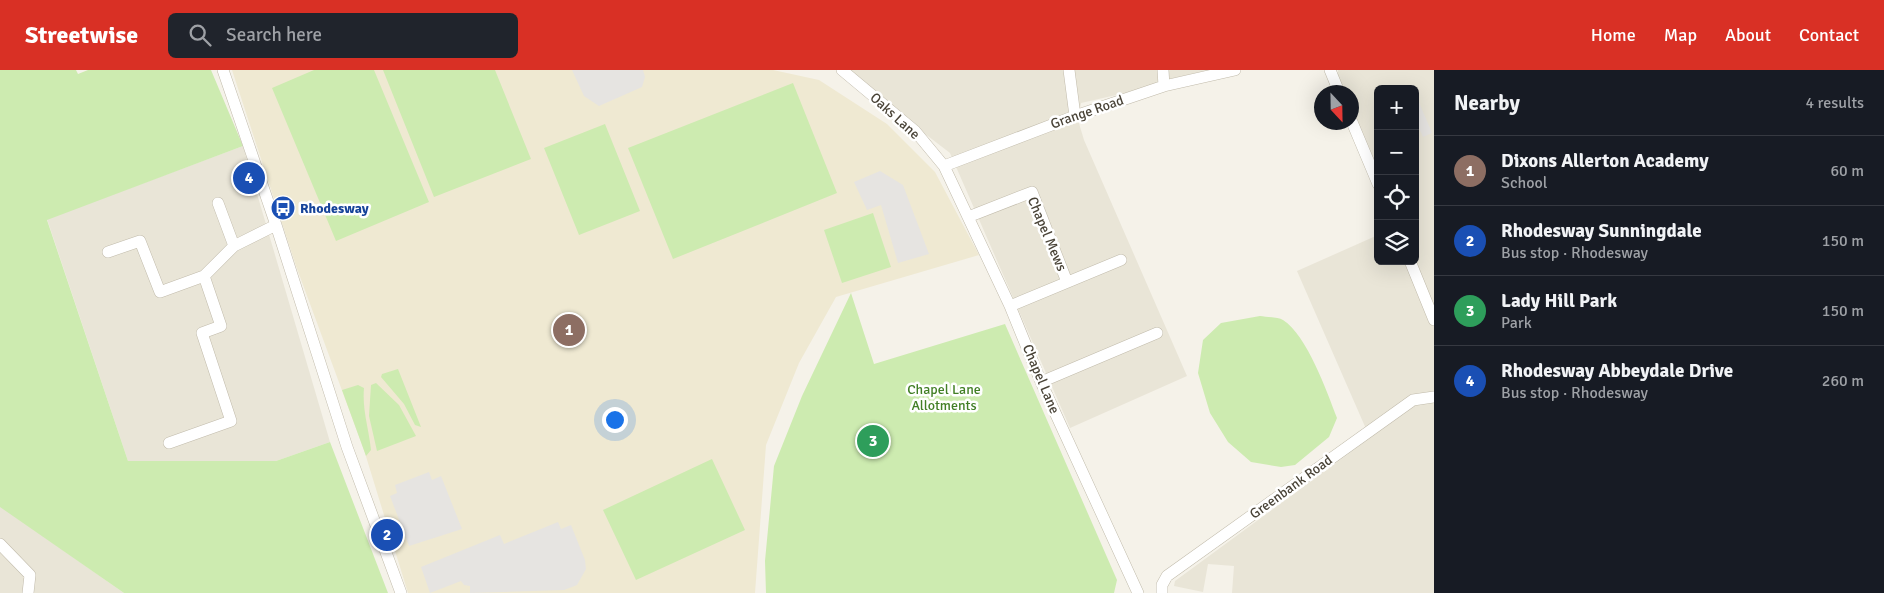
<!DOCTYPE html>
<html lang="en">
<head>
<meta charset="utf-8">
<style>
  body { margin:0; font-family:Signika,sans-serif; background:#20242c; color:#f1f3f6 }
  .controls { position:absolute; right:15px; top:15px; display:grid; overflow:hidden; border-radius:8px; box-shadow:0 5px 20px #0002 }
  .controls button { width:45px; height:45px; display:grid; place-items:center; padding:0; border:0; border-bottom:1px solid #363941; background:#171b24; color:#f1f3f6; font:25px sans-serif }
  .compass { position:absolute; left:1314px; top:15px; width:45px; height:45px; border-radius:50%; background:#171b24; box-shadow:0 5px 20px #0002; rotate:158deg }
  .you { position:absolute; left:614px; top:349px; width:18px; height:18px; margin:-12px; border:4px solid #fff; border-radius:50%; background:#1a73e8; box-shadow:0 0 0 8px #1a73e833 }
  .badge { display:grid; place-items:center; width:32px; height:32px; border-radius:50%; background:#d93025; color:#fff; font-size:16px; font-weight:700 }
  .pin { position:absolute; translate:-50% -50%; border:2px solid #fff; box-shadow:0 1px 5px #0006 }
  .list { margin:0; padding:0; list-style:none }
  h2 { display:flex; justify-content:space-between; align-items:center; height:65px; margin:0; padding:0 20px; font-size:21px }
  h2 small { font-size:16px; font-weight:400; color:#9ea1a6 }
  .list li { display:grid; grid-template-columns:32px 1fr auto; gap:15px; align-items:center; box-sizing:border-box; height:70px; padding:0 20px; border-top:1px solid #363941 }
  .list b { display:block; font-size:19px; white-space:nowrap }
  .list p { margin:0; font-size:16px; white-space:nowrap; color:#9ea1a6 }
  .list em { font-size:16px; font-style:normal; color:#9ea1a6 }
  .icon { flex:none; width:28px; height:28px; fill:none; stroke:currentColor; stroke-width:2; stroke-linecap:round; stroke-linejoin:round }
  .map { position:relative; flex:none; width:1434px; height:523px; overflow:hidden }
  header { display:flex; align-items:center; gap:30px; box-sizing:border-box; height:70px; padding:0 25px; background:#d93025; color:#fff }
  header strong { font-size:24px }
  nav { display:flex; gap:28px; margin-inline-start:auto; font-size:18px }
  .search { width:350px; height:45px; background:#20242c; display:flex; align-items:center; gap:12px; box-sizing:border-box; padding:0 18px; border-radius:8px; color:#9ea1a6; font-size:19px }
  main { display:flex }
  aside { flex:1; background:#171b24 }
  .map>svg:first-child { display:block }
  .residential { fill:#e9e5d7 }
  .education { fill:#efe9d2 }
  .green { fill:#cdebb0 }
  .parking { fill:#e6e4e1 }
  .lines { fill:none; stroke-linecap:round; stroke-linejoin:round }
  .minor-casing { stroke:#c1bbab; stroke-width:12 }
  .minor { stroke:#fff; stroke-width:11 }
  .labels { text-anchor:middle; dominant-baseline:central; stroke-width:5; stroke-linejoin:round; paint-order:stroke }
  .street-label { font-size:14px; fill:#494337; stroke:#fff }
  .transit-label { font-size:14px; font-weight:bold; fill:#164399; stroke:#fff; text-anchor:start }
  .park-label { font-size:14px; fill:#427f26; stroke:#fff }
</style>
</head>
<body>
<header>
<strong>Streetwise</strong>
<div class="search"><svg class="icon" aria-label="search" viewBox="0 0 24 24"><circle cx="10" cy="10" r="6"/><path d="M15 15l6 6"/></svg>Search here</div>
<nav><a>Home</a><a>Map</a><a>About</a><a>Contact</a></nav>
</header>
<main>
<div class="map">
<svg width="1434" height="523" viewBox="0 0 1434 523">
  <rect width="100%" height="100%" fill="#f5f2e9"/>
  <path class="residential" d="M 842,0 L 1208,0 L 1156,12 L 1156,16 L 1081,33 L 1078,50 L 1084,70 L 1187,306 L 1070,358 L 950,83 Z
    M 1338,0 L 1434,0 L 1434,523 L 1232,523 L 1234,496 L 1208,494 L 1203,522 L 1174,516 L 1175,511 L 1370,368 L 1297,201 L 1378,165 L 1378,191 L 1415,191 L 1415,19 L 1378,19 L 1378,106 L 1352,41 L 1352,22 L 1344,22 L 1338,8 Z
    M 243,76 L 330,372 L 276,391 L 128,391 L 47,149 Z
    M 0,436 L 124,523 L 0,523 Z"/>
  <path class="education" d="M 232,0 L 773,0 L 819,10 L 887,54 L 935,102 L 979,185 L 836,227 L 799,293 L 766,375 L 755,523 L 408,523 L 364,380 L 296,196 Z"/>
  <path class="green" d="M 0,0 L 76,0 L 78,4 L 88,0 L 211,0 L 243,76 L 47,150 L 128,391 L 276,391 L 330,372 L 388,523 L 124,523 L 0,437 Z
    M 314,0 L 374,0 L 429,132 L 336,171 L 272,18 Z
    M 383,0 L 495,0 L 531,89 L 434,127 Z
    M 793,13 L 837,123 L 673,189 L 628,78 Z
    M 605,54 L 640,141 L 579,165 L 544,78 Z
    M 873,143 L 891,197 L 842,213 L 824,160 Z
    M 851,223 L 874,294 L 1005,254 L 1117,510 L 1114,523 L 766,523 L 765,491 L 774,396 L 802,326 Z
    M 1260,246 C 1266,247 1278,247 1283,250 C 1307,265 1327,322 1337,348 L 1329,367 L 1295,395 L 1281,397 L 1251,392 L 1228,372 L 1210,343 L 1198,303 L 1203,270 L 1221,253 Z
    M 398,299 L 421,357 L 415,355 L 404,334 L 381,307 L 382,304 Z
    M 376,313 L 399,335 L 416,366 L 377,381 L 369,346 L 371,315 Z
    M 358,315 L 364,318 C 362,340 369,359 371,380 L 366,386 L 342,320 Z
    M 712,389 L 745,460 L 636,510 L 603,440 Z"/>
  <path class="parking" d="M 572,0 L 643,0 L 645,7 L 642,17 L 599,36 L 584,26 Z
    M 1418,30 L 1432,63 L 1423,67 L 1415,49 L 1415,32 Z
    M 880,101 L 903,115 L 929,184 L 898,193 L 881,135 L 867,140 L 854,112 Z
    M 429,402 L 432,410 L 441,406 L 462,459 L 409,476 L 390,426 L 397,423 L 395,415 Z
    M 558,452 L 561,459 L 571,455 L 585,490 L 586,499 L 577,515 L 564,520 L 470,523 L 470,516 L 464,515 L 461,511 L 430,523 L 421,497 L 500,465 L 504,474 Z"/>
  <g class="lines">
    <defs>
      <path id="minor" d="M 223,0 L 276,155 L 347,377 L 401,523
        M 842,0 L 915,61 L 944,96 L 1010,236 L 1041,312 L 1138,523
        M 1069,0 L 1075,46
        M 1163,0 L 1164,16
        M 1330,0 L 1339,22
        M 1352,52 L 1378,114
        M 944,96 L 1075,46 L 1164,16 L 1235,0
        M 218,133 L 234,176
        M 968,147 L 1032,122 L 1067,212
        M 108,182 L 140,171 L 160,222 L 204,206 L 234,176 L 276,155
        M 1410,191 L 1434,250
        M 1010,236 L 1121,190
        M 1041,312 L 1157,263
        M 169,373 L 231,351 L 202,263 L 221,256 L 204,206
        M 0,474 L 30,505 L 28,523
        M 1162,523 L 1162,515 L 1167,506 L 1413,330 L 1434,327"/>
    </defs>
    <use href="#minor" class="minor-casing"/>
    <use href="#minor" class="minor"/>
  </g>
  <defs>
    <symbol id="bus-disc" viewBox="-11 -11 22 22"><circle r="9.5" fill="#1a4fb4" stroke="#fff"/><path d="M-5-6H5V4H4V6H2V4H-2V6H-4V4H-5ZM-3.5-4V0h7V-4ZM-3.5 1.2v1.5H-2V1.2ZM2 1.2v1.5H3.5V1.2Z" fill="#fff"/></symbol>
  </defs>
  <g fill-rule="evenodd">
    <use href="#bus-disc" x="269" y="124" width="28" height="28"/>
  </g>
  <g class="labels">
    <g class="street-label">
      <text transform="translate(1087 42) rotate(-19)">Grange Road</text>
      <text transform="translate(895 46) rotate(42)">Oaks Lane</text>
      <text transform="translate(1047 164) rotate(67)">Chapel Mews</text>
      <text transform="translate(1041 309) rotate(67)">Chapel Lane</text>
      <text transform="translate(1291 417) rotate(-36)">Greenbank Road</text>
    </g>
    <g class="transit-label">
      <text x="300" y="138">Rhodesway</text>
    </g>
    <g class="park-label">
      <text x="944" y="319">Chapel Lane<tspan x="944" dy="16">Allotments</tspan></text>
    </g>
  </g>
</svg>
<div class="controls">
<button>+</button>
<button>−</button>
<button><svg class="icon" aria-label="locate" viewBox="0 0 24 24"><circle cx="12" cy="12" r="6"/><path d="M12 2v4M12 18v4M2 12h4M18 12h4"/></svg></button>
<button><svg class="icon" aria-label="layers" viewBox="0 0 24 24"><path d="M12 4l9 5-9 5-9-5zM3 14l9 5 9-5"/></svg></button>
</div>
<svg class="compass" viewBox="-18 -18 36 36"><path d="M0-13l5 13h-10z" fill="#e53935"/><path d="M0 13l5-13h-10z" fill="#9ea1a6"/></svg>
<div class="you"></div>
<div class="pin badge" style="left:569px;top:260px;background:#8d6e63">1</div>
<div class="pin badge" style="left:387px;top:465px;background:#1a4fb4">2</div>
<div class="pin badge" style="left:873px;top:371px;background:#2e9e5b">3</div>
<div class="pin badge" style="left:249px;top:108px;background:#1a4fb4">4</div>
</div>
<aside>
<h2>Nearby<small>4 results</small></h2>
<ul class="list">
<li><span class="badge" style="background:#8d6e63">1</span><div><b>Dixons Allerton Academy</b><p>School</p></div><em>60 m</em></li>
<li><span class="badge" style="background:#1a4fb4">2</span><div><b>Rhodesway Sunningdale</b><p>Bus stop · Rhodesway</p></div><em>150 m</em></li>
<li><span class="badge" style="background:#2e9e5b">3</span><div><b>Lady Hill Park</b><p>Park</p></div><em>150 m</em></li>
<li><span class="badge" style="background:#1a4fb4">4</span><div><b>Rhodesway Abbeydale Drive</b><p>Bus stop · Rhodesway</p></div><em>260 m</em></li>
</ul>
</aside>
</main>
</body>
</html>
